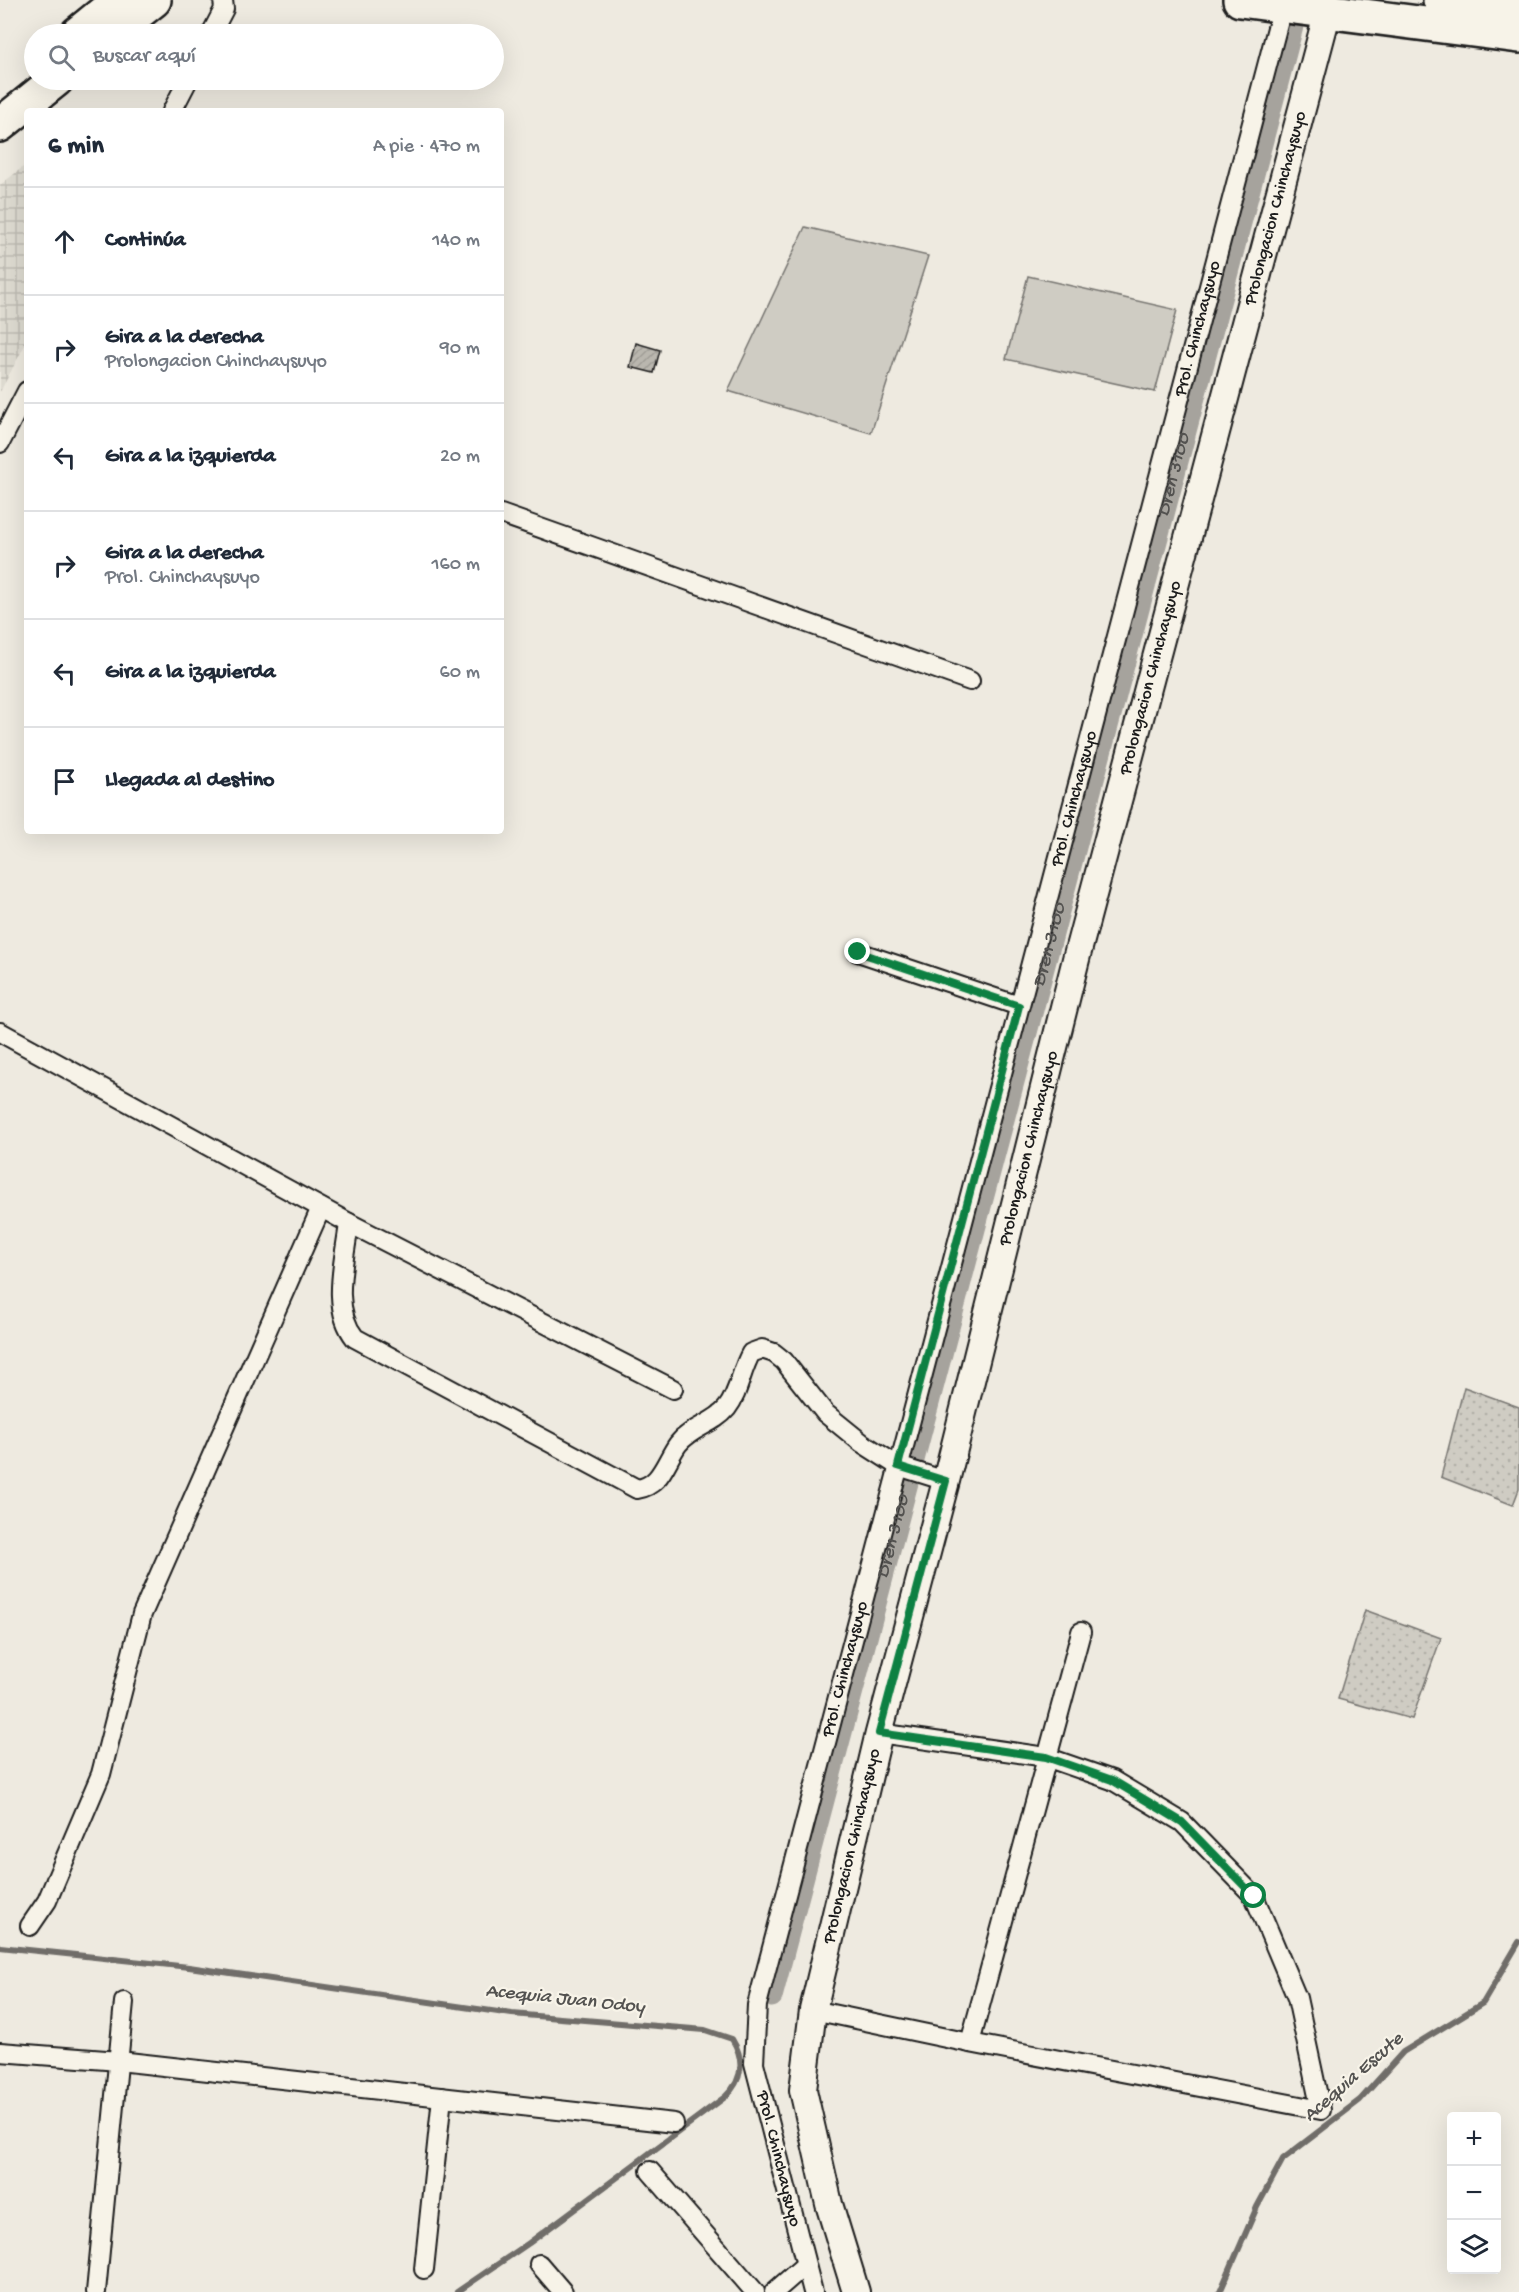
<!DOCTYPE html>
<html lang="es">
<head>
<meta charset="utf-8">
<style>
  body { margin:0; font-family:"Gochi Hand",sans-serif; background:#f2f2f3; color:#1f2937 }
  .controls { position:absolute; right:18px; bottom:18px; display:grid; overflow:hidden; border-radius:6px; box-shadow:0 6px 24px #0002 }
  .controls button { width:54px; height:54px; display:grid; place-items:center; padding:0; border:0; border-bottom:2px solid #e0e1e3; background:#fff; color:#1f2937; font:30px sans-serif }
  .stop { position:absolute; width:18px; height:18px; margin:-14px; border:4px solid #0b8043; border-radius:50%; background:#fff }
  .stop.end { background:#0b8043; border-color:#fff; box-shadow:0 2px 6px #0008 }
  .list { margin:0; padding:0; list-style:none }
  h2 { display:flex; justify-content:space-between; align-items:center; height:78px; margin:0; padding:0 24px; font-size:26px }
  h2 small { font-size:20px; font-weight:400; color:#747a83 }
  .list li { display:grid; grid-template-columns:39px 1fr auto; gap:18px; align-items:center; box-sizing:border-box; height:108px; padding:0 24px; border-top:2px solid #e0e1e3 }
  .list b { display:block; font-size:22px; white-space:nowrap }
  .list p { margin:0; font-size:20px; white-space:nowrap; color:#747a83 }
  .list em { font-size:20px; font-style:normal; color:#747a83 }
  .icon { flex:none; width:33px; height:33px; fill:none; stroke:currentColor; stroke-width:2; stroke-linecap:round; stroke-linejoin:round }
  .map { position:relative; flex:none; width:1519px; height:2292px; overflow:hidden }
  .search { position:absolute; background:#fff; box-shadow:0 6px 24px #0002; left:24px; top:24px; width:480px; height:66px; display:flex; align-items:center; gap:15px; box-sizing:border-box; padding:0 21px; border-radius:33px; color:#747a83; font-size:22px }
  .panel { position:absolute; background:#fff; box-shadow:0 6px 24px #0002; left:24px; top:108px; width:480px; height:726px; border-radius:6px }
  .map>svg:first-child { display:block }
  .industrial { fill:url(#industrial-grid) }
  .park { fill:url(#park-dots); stroke:#767470; stroke-width:1.5 }
  .pitch { fill:#cfccc3; stroke:#767470; stroke-width:1.5 }
  .lines { fill:none; stroke-linecap:round; stroke-linejoin:round }
  .stream { stroke:#6f6d69; stroke-width:6 }
  .canal { stroke:#a6a39d; stroke-width:21 }
  .building { fill:url(#building-hatch); stroke:#1c1c1c; stroke-width:1.5 }
  .street-casing { stroke:#1c1c1c; stroke-width:22 }
  .secondary-casing { stroke:#1c1c1c; stroke-width:30 }
  .highway-casing { stroke:#1c1c1c; stroke-width:38 }
  .street { stroke:#f7f3e8; stroke-width:18 }
  .secondary { stroke:#f7f3e8; stroke-width:26 }
  .highway { stroke:#f7f3e8; stroke-width:33 }
  .route { stroke:#0b8043; stroke-width:8 }
  .labels { text-anchor:middle; dominant-baseline:central; stroke-width:4.5; stroke-linejoin:round; paint-order:stroke }
  .street-label { font-size:18px; fill:#1c1c1c; stroke:#f7f3e8 }
  .water-label { font-size:20px; font-style:italic; fill:#535250; stroke:#f7f3e8 }
</style>
</head>
<body>
<div class="map">
<svg width="1519" height="2292" viewBox="0 0 1519 2292">
  <defs>
    <pattern id="industrial-grid" width="8" height="8" patternUnits="userSpaceOnUse" patternTransform="scale(1.5)"><rect width="8" height="8" fill="#dedbd1"/><path d="M0 4h8M4 0v8" fill="none" stroke="#bebbb3"/></pattern>
    <pattern id="park-dots" width="8" height="8" patternUnits="userSpaceOnUse" patternTransform="scale(1.5)"><rect width="8" height="8" fill="#cfccc3"/><path d="M2 2h.1M6 6h.1" fill="none" stroke="#b1afa7" stroke-width="1.8" stroke-linecap="round"/></pattern>
    <pattern id="building-hatch" width="6" height="6" patternUnits="userSpaceOnUse" patternTransform="scale(1.5)"><rect width="6" height="6" fill="#bab7af"/><path d="M-1 1l2-2M0 6l6-6M5 7l2-2" fill="none" stroke="#9f9d96"/></pattern>
  </defs>
  <rect width="100%" height="100%" fill="#eeeae0"/>
  <filter id="ink" filterUnits="userSpaceOnUse"><feTurbulence type="fractalNoise" baseFrequency=".0167" numOctaves="2"/><feDisplacementMap in="SourceGraphic" scale="12" xChannelSelector="R" yChannelSelector="G"/><feConvolveMatrix kernelMatrix="1 2 1 2 8 2 1 2 1" color-interpolation-filters="sRGB"/></filter>
  <g filter="url(#ink)">
    <path class="industrial" d="M 27,164 L 27,341 L 0,392 L 0,185 Z"/>
    <path class="park" d="M 1464,1387 L 1519,1407 L 1519,1489 L 1513,1505 L 1441,1477 Z
      M 1365,1610 L 1441,1638 L 1412,1719 L 1338,1699 Z"/>
    <path class="pitch" d="M 805,227 L 928,256 L 871,433 L 728,391 Z
      M 1028,276 L 1177,310 L 1155,392 L 1006,359 Z"/>
    <g class="lines">
      <path class="stream" d="M 0,1947 L 189,1967 L 512,2014 L 705,2030 L 732,2039 C 745,2060 743,2080 725,2097 L 529,2243 L 457,2292
        M 1220,2292 L 1257,2207 L 1283,2159 L 1360,2100 L 1403,2052 L 1483,2003 L 1519,1942"/>
      <path class="canal" id="s1" d="M 772,1997 L 1300,0"/>
    </g>
    <path class="building" d="M 636,343 L 660,350 L 654,373 L 630,367 Z"/>
    <g class="lines">
      <defs>
        <g id="street">
          <path d="M 211,34 L 224,9 L 223,0"/>
          <path d="M 172,111 L 188,80"/>
          <path d="M 0,443 L 27,391"/>
          <path d="M 501,514 L 970,681"/>
          <path d="M 858,952 L 1019,1006"/>
          <path d="M 0,1032 L 349,1223 L 673,1389"/>
          <path d="M 349,1223 C 345,1260 330,1307 355,1338 L 637,1489 C 661,1486 665,1462 678,1444 C 691,1427 714,1424 727,1408 C 739,1393 741,1370 751,1353 L 762,1349 L 774,1353 L 784,1361 L 825,1413 L 862,1443 L 898,1466 L 946,1481"/>
          <path d="M 30,1926 L 47,1901 L 101,1774 L 142,1614 L 321,1208"/>
          <path d="M 813,2010 L 970,2043 L 1321,2110 L 1297,1998 L 1254,1896 L 1182,1822 L 1112,1780 L 1046,1757 L 879,1733"/>
          <path d="M 970,2043 L 1081,1632"/>
          <path d="M 0,2052 L 119,2061 L 674,2123"/>
          <path d="M 650,2171 L 755,2292"/>
          <path d="M 539,2264 L 563,2292"/>
          <path d="M 424,2269 L 442,2097"/>
          <path d="M 96,2292 L 124,2002"/>
          <path d="M 774,2292 L 805,2265"/>
          <path id="s2" d="M 813,2292 L 754,2063 L 757,2005 L 1283,5"/>
        </g>
        <g id="secondary">
          <path id="s3" d="M 856,2292 L 829,2204 L 803,2090 L 813,2010 L 879,1733 L 946,1481 L 1077,955 L 1328,11"/>
        </g>
        <path id="highway" d="M 1240,0 L 1519,36
          M 1440,0 L 1519,10
          M 77,34 L 119,0
          M 111,34 L 154,0
          M 0,125 L 56,80"/>
      </defs>
      <use href="#street" class="street-casing"/>
      <use href="#secondary" class="secondary-casing"/>
      <use href="#highway" class="highway-casing"/>
      <use href="#street" class="street"/>
      <use href="#secondary" class="secondary"/>
      <use href="#highway" class="highway"/>
    </g>
  </g>
  <g class="lines" filter="url(#ink)">
    <path class="route" d="M 858,952 L 1019,1006 L 898,1466 L 946,1481 L 879,1733 L 1046,1757 L 1112,1780 L 1182,1822 L 1254,1896"/>
  </g>
  <g class="labels">
    <g class="street-label">
      <text stroke="none"><textPath href="#s3" startOffset="2150">Prolongacion Chinchaysuyo</textPath></text>
      <text stroke="none"><textPath href="#s2" startOffset="2028">Prol. Chinchaysuyo</textPath></text>
      <text stroke="none"><textPath href="#s3" startOffset="1664">Prolongacion Chinchaysuyo</textPath></text>
      <text stroke="none"><textPath href="#s2" startOffset="1542">Prol. Chinchaysuyo</textPath></text>
      <text stroke="none"><textPath href="#s3" startOffset="1178">Prolongacion Chinchaysuyo</textPath></text>
      <text stroke="none"><textPath href="#s2" startOffset="642">Prol. Chinchaysuyo</textPath></text>
      <text stroke="none"><textPath href="#s3" startOffset="458">Prolongacion Chinchaysuyo</textPath></text>
      <text transform="translate(778 2159) rotate(76)">Prol. Chinchaysuyo</text>
    </g>
    <g class="water-label">
      <text stroke="none"><textPath href="#s1" startOffset="1574">Dren 3100</textPath></text>
      <text stroke="none"><textPath href="#s1" startOffset="1088">Dren 3100</textPath></text>
      <text stroke="none"><textPath href="#s1" startOffset="476">Dren 3100</textPath></text>
      <text transform="translate(565 2000) rotate(6)">Acequia Juan Odoy</text>
      <text transform="translate(1354 2078) rotate(-41)">Acequia Escute</text>
    </g>
  </g>
</svg>
<div class="controls">
<button>+</button>
<button>−</button>
<button><svg class="icon" aria-label="layers" viewBox="0 0 24 24"><path d="M12 4l9 5-9 5-9-5zM3 14l9 5 9-5"/></svg></button>
</div>
<div class="stop" style="left:1254px;top:1896px"></div>
<div class="stop end" style="left:858px;top:952px"></div>
<div class="search"><svg class="icon" aria-label="search" viewBox="0 0 24 24"><circle cx="10" cy="10" r="6"/><path d="M15 15l6 6"/></svg>Buscar aquí</div>
<section class="panel">
<h2>6 min<small>A pie · 470 m</small></h2>
<ul class="list">
<li><svg class="icon" aria-label="ahead" viewBox="0 0 24 24"><path d="M12 20V5M6 11l6-6 6 6"/></svg><div><b>Continúa</b></div><em>140 m</em></li>
<li><svg class="icon" aria-label="right" viewBox="0 0 24 24"><path d="M7 20v-9h11M14 6l5 5-5 5"/></svg><div><b>Gira a la derecha</b><p>Prolongacion Chinchaysuyo</p></div><em>90 m</em></li>
<li><svg class="icon" aria-label="left" viewBox="0 0 24 24"><path d="M17 20v-9H6M10 6l-5 5 5 5"/></svg><div><b>Gira a la izquierda</b></div><em>20 m</em></li>
<li><svg class="icon" aria-label="right" viewBox="0 0 24 24"><path d="M7 20v-9h11M14 6l5 5-5 5"/></svg><div><b>Gira a la derecha</b><p>Prol. Chinchaysuyo</p></div><em>160 m</em></li>
<li><svg class="icon" aria-label="left" viewBox="0 0 24 24"><path d="M17 20v-9H6M10 6l-5 5 5 5"/></svg><div><b>Gira a la izquierda</b></div><em>60 m</em></li>
<li><svg class="icon" aria-label="arrive" viewBox="0 0 24 24"><path d="M6 21V4h12l-3 4 3 4H6"/></svg><div><b>Llegada al destino</b></div></li>
</ul>
</section>
</div>
</body>
</html>
